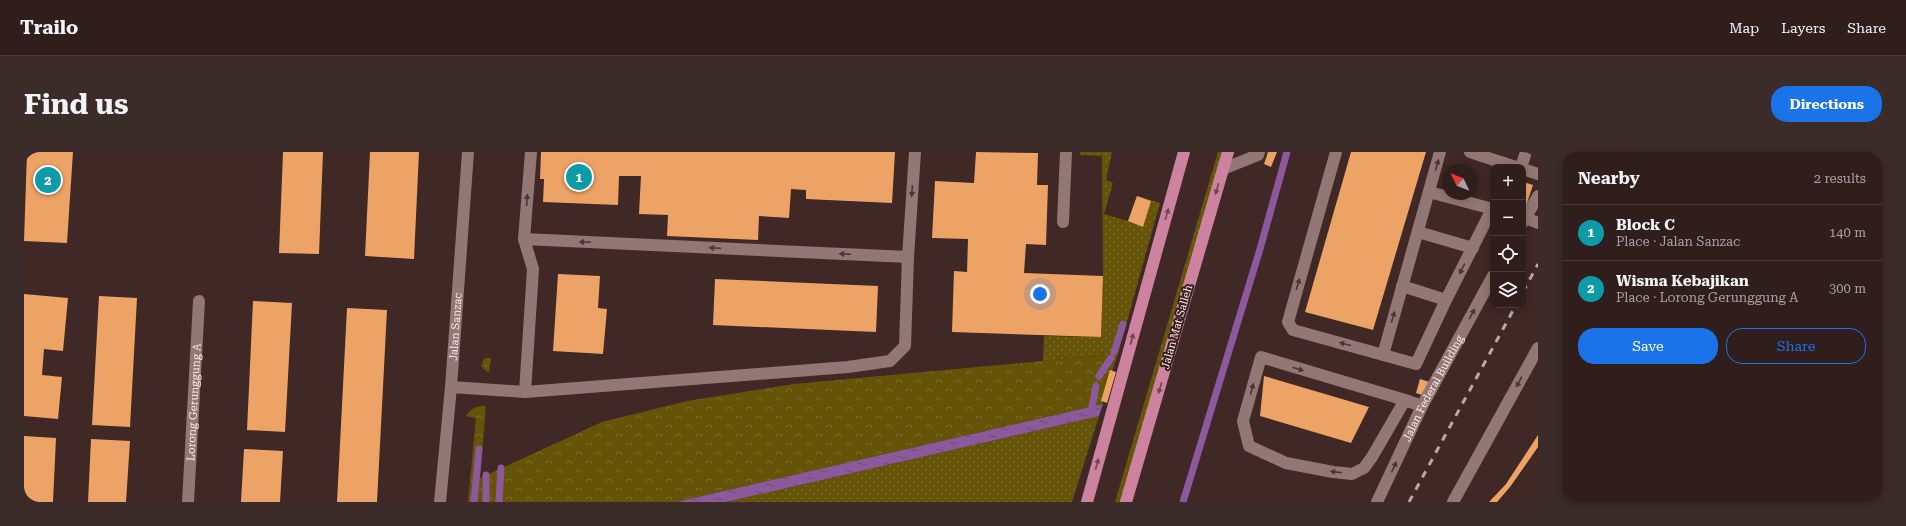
<!DOCTYPE html>
<html lang="en">
<head>
<meta charset="utf-8">
<style>
  body { margin:0; font-family:"Roboto Serif",serif; background:#3b2b29; color:#f1f3f6 }
  .controls { position:absolute; right:12px; top:12px; display:grid; overflow:hidden; border-radius:8px; box-shadow:0 2px 10px #0003 }
  .controls button { width:36px; height:36px; display:grid; place-items:center; padding:0; border:0; border-bottom:1px solid #4a3c3b; background:#2f1e1c; color:#f1f3f6; font:20px sans-serif }
  .compass { position:absolute; left:1418px; top:12px; width:36px; height:36px; border-radius:50%; background:#2f1e1c; box-shadow:0 2px 10px #0003; rotate:313deg }
  .you { position:absolute; left:1016px; top:142px; width:14px; height:14px; margin:-10px; border:3px solid #fff; border-radius:50%; background:#1a73e8; box-shadow:0 0 0 6px #1a73e833 }
  .badge { display:grid; place-items:center; width:26px; height:26px; border-radius:50%; background:#1a73e8; color:#fff; font-size:13px; font-weight:700 }
  .pin { position:absolute; translate:-50% -50%; border:2px solid #fff; box-shadow:0 1px 4px #0006 }
  .list { margin:0; padding:0; list-style:none }
  h2 { display:flex; justify-content:space-between; align-items:center; height:52px; margin:0; padding:0 16px; font-size:17px }
  h2 small { font-size:13px; font-weight:400; color:#a7a2a3 }
  .list li { display:grid; grid-template-columns:26px 1fr auto; gap:12px; align-items:center; box-sizing:border-box; height:56px; padding:0 16px; border-top:1px solid #4a3c3b }
  .list b { display:block; font-size:15px; white-space:nowrap }
  .list p { margin:0; font-size:13px; white-space:nowrap; color:#a7a2a3 }
  .list em { font-size:13px; font-style:normal; color:#a7a2a3 }
  .actions { display:flex; gap:8px; padding:12px 16px }
  .actions a { flex:1; padding:9px 0; border:1px solid #1a73e8; border-radius:16px; text-align:center; font-size:14px; color:#1a73e8 }
  .actions .main { background:#1a73e8; color:#fff }
  .icon { flex:none; width:22px; height:22px; fill:none; stroke:currentColor; stroke-width:2; stroke-linecap:round; stroke-linejoin:round }
  .map { position:relative; flex:none; width:1514px; height:350px; overflow:hidden; border-radius:16px }
  header { display:flex; align-items:center; gap:24px; box-sizing:border-box; height:56px; padding:0 20px; background:#2f1e1c; border-bottom:1px solid #4a3c3b }
  header strong { font-size:19px }
  nav { display:flex; gap:22px; margin-inline-start:auto; font-size:14px }
  .intro { display:flex; align-items:center; justify-content:space-between; box-sizing:border-box; height:96px; padding:0 24px }
  h1 { margin:0; font-size:28px }
  .button { padding:10px 18px; border-radius:16px; background:#1a73e8; color:#fff; font-size:14px; font-weight:700 }
  main { display:flex; gap:24px; padding:0 24px }
  aside { flex:1; background:#2f1e1c; border-radius:16px; box-shadow:0 2px 10px #0003 }
  .map>svg:first-child { display:block }
  .grass { fill:url(#grass-dots) }
  .forest { fill:url(#forest-crowns) }
  .water { fill:url(#water-ripples) }
  .lines { fill:none; stroke-linecap:round; stroke-linejoin:round }
  .stream { stroke:#8d599d; stroke-width:7 }
  .building { fill:#eda365 }
  .minor { stroke:#927774; stroke-width:12 }
  .major { stroke:#cd829f; stroke-width:12 }
  .rail { stroke:#baa8a6; stroke-width:3; stroke-dasharray:7 7; stroke-linecap:butt }
  .oneway { fill:#4c3533 }
  .oneway2 { fill:#714751 }
  .labels { text-anchor:middle; dominant-baseline:central; stroke-width:4; stroke-linejoin:round; paint-order:stroke }
  .street-label { font-size:11px; fill:#fcedeb; stroke:#341f1d }
</style>
</head>
<body>
<header>
<strong>Trailo</strong>
<nav><a>Map</a><a>Layers</a><a>Share</a></nav>
</header>
<div class="intro"><h1>Find us</h1><a class="button">Directions</a></div>
<main>
<div class="map">
<svg width="1514" height="350" viewBox="0 0 1514 350">
  <defs>
    <pattern id="grass-dots" width="8" height="8" patternUnits="userSpaceOnUse"><rect width="8" height="8" fill="#655307"/><path d="M2 2h.1M6 6h.1" fill="none" stroke="#7c6c2b" stroke-width="1.8" stroke-linecap="round"/></pattern>
    <pattern id="forest-crowns" width="20" height="18" patternUnits="userSpaceOnUse"><rect width="20" height="18" fill="#655307"/><path d="M2 6a3 3 0 1 1 6 0M12 15a3 3 0 1 1 6 0" fill="none" stroke="#7c6c2b"/></pattern>
    <pattern id="water-ripples" width="26" height="14" patternUnits="userSpaceOnUse"><rect width="26" height="14" fill="#8d599d"/><path d="M2 4q2-2 4 0t4 0M15 11q2-2 4 0t4 0" fill="none" stroke="#694f6d"/></pattern>
  </defs>
  <rect width="100%" height="100%" fill="#3f2826"/>
  <path class="grass" d="M 1055,0 L 1088,0 L 1082,28 L 1089,31 L 1080,62 L 1104,69 L 1113,44 L 1136,51 L 1094,202 L 1019,209 L 1020,184 L 1077,185 L 1079,124 L 1078,4 L 1057,3 Z
    M 1194,0 L 1203,0 L 1102,350 L 1091,350 Z
    M 463,206 L 467,206 L 465,220 L 462,219 L 457,214 L 460,207 Z
    M 1075,264 L 1048,350 L 702,350 Z"/>
  <path class="forest" d="M 1094,202 L 1078,249 L 1079,252 L 652,350 L 444,350 L 452,266 L 442,264 C 447,257 453,253 462,254 L 456,326 L 578,270 L 663,249 L 770,232 Z"/>
  <path class="water" d="M 1079,252 L 1075,264 L 702,350 L 652,350 Z"/>
  <g class="lines">
    <path class="stream" d="M 1090,200 L 1099,172
      M 1075,224 L 1087,206
      M 1067,260 L 1072,234
      M 450,350 L 455,297
      M 462,350 L 462,323
      M 475,350 L 477,316
      M 1159,350 L 1236,97 L 1263,0"/>
  </g>
  <path class="building" d="M 3,0 L 49,0 L 43,91 L 0,89 Z
    M 259,0 L 299,0 L 295,102 L 255,101 Z
    M 346,0 L 395,0 L 390,107 L 341,104 Z
    M 517,0 L 871,0 L 868,51 L 782,47 L 782,38 L 767,37 L 765,66 L 735,64 L 734,88 L 643,84 L 644,63 L 615,62 L 617,24 L 595,24 L 594,53 L 519,50 L 520,27 L 516,27 Z
    M 952,0 L 1014,1 L 1013,33 L 1024,33 L 1022,93 L 1002,92 L 1000,121 L 1079,124 L 1077,185 L 928,180 L 930,119 L 943,120 L 944,87 L 908,86 L 911,29 L 950,31 Z
    M 1244,0 L 1253,0 L 1247,15 L 1240,12 Z
    M 1327,0 L 1402,0 L 1349,178 L 1281,160 Z
    M 1499,30 L 1509,33 L 1501,57 L 1499,56 Z
    M 1113,44 L 1127,49 L 1119,75 L 1104,69 Z
    M 534,122 L 576,124 L 574,156 L 583,157 L 579,202 L 529,199 Z
    M 691,127 L 854,134 L 852,180 L 689,173 Z
    M 0,142 L 44,146 L 39,199 L 20,197 L 18,223 L 38,225 L 34,267 L 0,264 Z
    M 75,144 L 113,146 L 106,275 L 68,273 Z
    M 229,149 L 268,151 L 261,280 L 223,278 Z
    M 323,156 L 363,158 L 353,350 L 313,350 Z
    M 1086,218 L 1092,220 L 1083,251 L 1077,249 Z
    M 1240,224 L 1345,255 L 1327,291 L 1236,264 Z
    M 1396,227 L 1409,231 L 1404,245 L 1392,241 Z
    M 1514,283 L 1514,295 L 1486,335 L 1473,350 L 1465,350 L 1482,332 Z
    M 0,284 L 32,286 L 29,350 L 0,350 Z
    M 67,287 L 106,289 L 102,350 L 64,350 Z
    M 220,297 L 259,299 L 256,350 L 217,350 Z"/>
  <g class="lines">
    <g class="minor">
      <path d="M 1312,0 L 1264,170 L 1269,178 L 1392,212 L 1422,148 L 1468,57"/>
      <path d="M 1446,0 L 1492,15"/>
      <path d="M 1497,15 L 1502,0"/>
      <path d="M 1199,17 L 1234,3 L 1235,0"/>
      <path d="M 1499,17 L 1514,22"/>
      <path d="M 1405,40 L 1469,57"/>
      <path d="M 1499,65 L 1514,71"/>
      <path d="M 1039,70 L 1042,0"/>
      <path d="M 1499,70 L 1514,44"/>
      <path d="M 1394,80 L 1449,96"/>
      <path d="M 500,87 L 884,105 L 891,0"/>
      <path d="M 1378,134 L 1422,148"/>
      <path d="M 1359,203 L 1416,0"/>
      <path d="M 427,235 L 501,240 L 824,215 L 866,209 L 881,194 L 884,105"/>
      <path d="M 501,240 L 509,117 L 500,87 L 507,0"/>
      <path d="M 1381,248 L 1348,305 L 1340,316 L 1328,322 L 1309,320 L 1262,311 L 1225,294 L 1219,269 L 1237,205 L 1381,248 L 1398,254"/>
      <path id="s1" d="M 164,350 L 175,149"/>
      <path id="s2" d="M 416,350 L 427,235 L 444,0"/>
      <path id="s3" d="M 1353,350 L 1398,254 L 1469,124"/>
      <path d="M 1429,350 L 1514,196"/>
    </g>
    <path class="major" d="M 1063,350 L 1160,0
      M 1102,350 L 1204,0"/>
    <path class="rail" d="M 1499,140 L 1514,112
      M 1385,350 L 1492,153"/>
  </g>
  <defs><path id="oneway-solid" d="M-6-.8H1V-3.2L6.5 0L1 3.2V.8H-6Z"/></defs>
  <g class="oneway">
    <use href="#oneway-solid" transform="translate(1413 13) rotate(-74)"/>
    <use href="#oneway-solid" transform="translate(888 39) rotate(93)"/>
    <use href="#oneway-solid" transform="translate(503 48) rotate(-86)"/>
    <use href="#oneway-solid" transform="translate(561 90) rotate(-177)"/>
    <use href="#oneway-solid" transform="translate(691 96) rotate(-177)"/>
    <use href="#oneway-solid" transform="translate(821 102) rotate(-177)"/>
    <use href="#oneway-solid" transform="translate(1438 117) rotate(118)"/>
    <use href="#oneway-solid" transform="translate(1274 132) rotate(-74)"/>
    <use href="#oneway-solid" transform="translate(1448 162) rotate(-61)"/>
    <use href="#oneway-solid" transform="translate(1369 165) rotate(-74)"/>
    <use href="#oneway-solid" transform="translate(1321 192) rotate(-165)"/>
    <use href="#oneway-solid" transform="translate(1274 217) rotate(17)"/>
    <use href="#oneway-solid" transform="translate(1495 230) rotate(119)"/>
    <use href="#oneway-solid" transform="translate(1228 237) rotate(-75)"/>
    <use href="#oneway-solid" transform="translate(1370 315) rotate(-65)"/>
    <use href="#oneway-solid" transform="translate(1312 320) rotate(-173)"/>
  </g>
  <g class="oneway2">
    <use href="#oneway-solid" transform="translate(1193 37) rotate(106)"/>
    <use href="#oneway-solid" transform="translate(1143 62) rotate(-74)"/>
    <use href="#oneway-solid" transform="translate(1108 187) rotate(-75)"/>
    <use href="#oneway-solid" transform="translate(1136 236) rotate(106)"/>
    <use href="#oneway-solid" transform="translate(1073 312) rotate(-75)"/>
  </g>
  <g class="labels">
    <g class="street-label">
      <text stroke="none"><textPath href="#s2" startOffset="176">Jalan Sanzac</textPath></text>
      <text transform="translate(1153 175) rotate(-74)">Jalan Mat Salleh</text>
      <text stroke="none"><textPath href="#s3" startOffset="127">Jalan Federal Building</textPath></text>
      <text stroke="none"><textPath href="#s1" startOffset="100">Lorong Gerunggung A</textPath></text>
    </g>
  </g>
</svg>
<div class="controls">
<button>+</button>
<button>−</button>
<button><svg class="icon" aria-label="locate" viewBox="0 0 24 24"><circle cx="12" cy="12" r="6"/><path d="M12 2v4M12 18v4M2 12h4M18 12h4"/></svg></button>
<button><svg class="icon" aria-label="layers" viewBox="0 0 24 24"><path d="M12 4l9 5-9 5-9-5zM3 14l9 5 9-5"/></svg></button>
</div>
<svg class="compass" viewBox="-18 -18 36 36"><path d="M0-13l5 13h-10z" fill="#e53935"/><path d="M0 13l5-13h-10z" fill="#a7a2a3"/></svg>
<div class="you"></div>
<div class="pin badge" style="left:555px;top:25px;background:#0f9aa8">1</div>
<div class="pin badge" style="left:24px;top:28px;background:#0f9aa8">2</div>
</div>
<aside>
<h2>Nearby<small>2 results</small></h2>
<ul class="list">
<li><span class="badge" style="background:#0f9aa8">1</span><div><b>Block C</b><p>Place · Jalan Sanzac</p></div><em>140 m</em></li>
<li><span class="badge" style="background:#0f9aa8">2</span><div><b>Wisma Kebajikan</b><p>Place · Lorong Gerunggung A</p></div><em>300 m</em></li>
</ul>
<div class="actions"><a class="main">Save</a><a>Share</a></div>
</aside>
</main>
</body>
</html>
